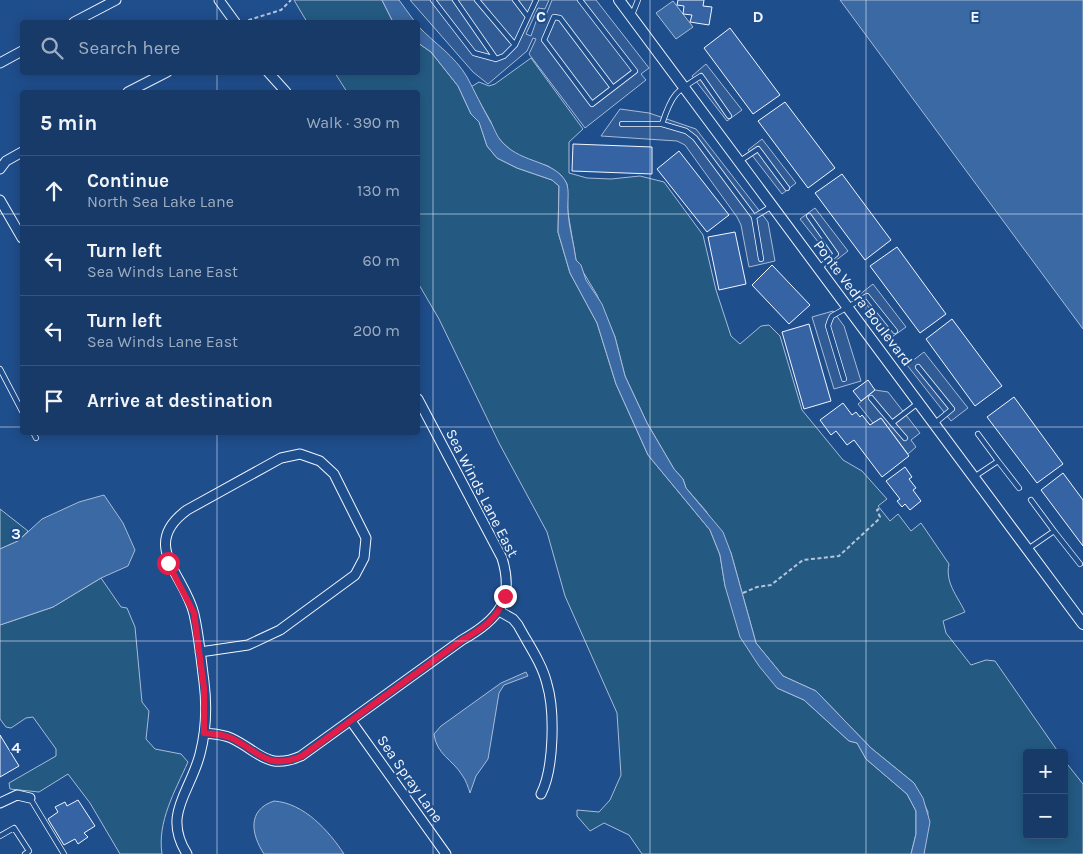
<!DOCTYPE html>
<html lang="en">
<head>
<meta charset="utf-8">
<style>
  body { margin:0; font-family:Karla,sans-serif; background:#20416f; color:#f1f3f6 }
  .controls { position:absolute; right:15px; bottom:15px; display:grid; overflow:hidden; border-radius:5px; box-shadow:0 2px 12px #0003 }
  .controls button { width:45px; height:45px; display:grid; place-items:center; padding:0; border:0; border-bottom:1px solid #36547d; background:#173a69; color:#f1f3f6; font:25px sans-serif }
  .stop { position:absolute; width:15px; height:15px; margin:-11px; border:4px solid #e11d48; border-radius:50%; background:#fff }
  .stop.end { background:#e11d48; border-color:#fff; box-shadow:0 1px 5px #0008 }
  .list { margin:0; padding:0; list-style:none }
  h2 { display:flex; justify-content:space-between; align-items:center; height:65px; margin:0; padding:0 20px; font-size:21px }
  h2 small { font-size:16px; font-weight:400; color:#9eadc0 }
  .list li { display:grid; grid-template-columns:32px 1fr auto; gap:15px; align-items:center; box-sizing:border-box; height:70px; padding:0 20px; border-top:1px solid #36547d }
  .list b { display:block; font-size:19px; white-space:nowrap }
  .list p { margin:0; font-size:16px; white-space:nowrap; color:#9eadc0 }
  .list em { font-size:16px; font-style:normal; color:#9eadc0 }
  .icon { flex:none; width:28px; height:28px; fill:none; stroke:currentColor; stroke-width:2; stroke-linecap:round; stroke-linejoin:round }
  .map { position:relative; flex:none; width:1083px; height:854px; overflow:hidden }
  .search { position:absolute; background:#173a69; box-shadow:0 2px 12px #0003; left:20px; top:20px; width:400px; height:55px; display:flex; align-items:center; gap:12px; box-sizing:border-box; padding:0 18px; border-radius:5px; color:#9eadc0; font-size:19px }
  .panel { position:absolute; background:#173a69; box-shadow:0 2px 12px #0003; left:20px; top:90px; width:400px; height:345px; border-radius:5px }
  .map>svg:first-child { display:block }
  .green { fill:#245a82; stroke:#a8bbd7 }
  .parking { fill:#305b95; stroke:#a8bbd7 }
  .water { fill:#3b69a3; stroke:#a8bbd7 }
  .building { fill:#3563a3; stroke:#f2f6ff }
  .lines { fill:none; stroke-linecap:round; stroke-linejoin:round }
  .service-casing { stroke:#f2f6ff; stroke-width:6 }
  .minor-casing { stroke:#f2f6ff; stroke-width:11 }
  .tertiary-casing { stroke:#f2f6ff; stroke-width:12 }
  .path { stroke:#b3c4dc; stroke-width:2; stroke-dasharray:4 2.5; stroke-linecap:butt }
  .service { stroke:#1f4e8c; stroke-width:4.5 }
  .minor { stroke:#1f4e8c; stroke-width:9 }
  .tertiary { stroke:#1f4e8c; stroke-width:10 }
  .route { stroke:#e11d48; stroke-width:6 }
  .grid { fill:none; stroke:#f2f6ff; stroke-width:1; stroke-opacity:0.55 }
  .labels { text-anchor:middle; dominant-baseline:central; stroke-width:4; stroke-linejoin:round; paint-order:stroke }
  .street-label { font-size:15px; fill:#f2f6ff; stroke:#1f4e8c }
  .grid-label { font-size:16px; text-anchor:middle; font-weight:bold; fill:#f2f6ff; stroke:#1f4e8c; stroke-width:4; stroke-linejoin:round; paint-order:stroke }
</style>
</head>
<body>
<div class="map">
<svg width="1083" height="854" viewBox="0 0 1083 854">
  <rect width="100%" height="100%" fill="#1f4e8c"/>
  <path class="green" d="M 294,0 L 382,0 L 393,22 L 307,22 Z
    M 418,43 L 431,52 L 458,86 L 471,114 L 479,121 L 487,146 L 497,158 L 517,168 L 552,180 L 559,186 L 558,232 L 570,273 L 597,323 L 616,384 L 648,455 L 710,530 L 720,555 L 725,586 L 777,688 L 804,700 L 849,741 L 857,743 L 866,759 L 907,794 L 916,811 L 916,834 L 911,854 L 642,854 L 629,835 L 604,823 L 590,831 L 577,816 L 577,810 L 599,812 L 610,800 L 621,775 L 617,713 L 565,596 L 547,532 L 499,443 L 439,319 L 418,283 L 418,92 L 347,92 L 335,73 L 418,72 Z
    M 531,58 L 583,129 L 569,142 L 569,173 L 587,178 L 611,179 L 640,176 L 664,182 L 703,235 L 716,290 L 731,336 L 740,344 L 761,326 L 769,325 L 780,336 L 802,410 L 843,460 L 862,471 L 887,499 L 878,506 L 890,521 L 898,514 L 911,531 L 921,523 L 949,564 C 945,583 957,595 965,612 L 943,621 L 946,633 L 971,665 L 986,660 L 995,661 L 1059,753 L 1027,753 L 1027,835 L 1064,835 L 1064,760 L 1083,784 L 1083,854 L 924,854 L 928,812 L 914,783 L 871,748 L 816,691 L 783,676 L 756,643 L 731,553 L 706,511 L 686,488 L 683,479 L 674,469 L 647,423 L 625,376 L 615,337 L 597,295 L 576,260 L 568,213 L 567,184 L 561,175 L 548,166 L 516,155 L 503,143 L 494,133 L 491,122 L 471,87 L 479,82 L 489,86 L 495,84 Z
    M 0,509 L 28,531 L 18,541 L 0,549 Z
    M 101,578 L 121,607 L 127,608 L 135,627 L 142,702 L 149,711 L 146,739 L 155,749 L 181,754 L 188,762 C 175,791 157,822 162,854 L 120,854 L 90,803 L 68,774 L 39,792 L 10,789 L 9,783 L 56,756 L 56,749 L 33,717 L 26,718 L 11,728 L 6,727 L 0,719 L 0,625 L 53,607 Z"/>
  <path class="parking" d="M 410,0 L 549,0 L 545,9 L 538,8 L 526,34 L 531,36 L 538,16 L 546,15 L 552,0 L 596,0 L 649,68 L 641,74 L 646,80 L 585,128 L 529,54 L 536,39 L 533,38 L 527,51 L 488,84 L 473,72 Z
    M 706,64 L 742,110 L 727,121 L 692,76 Z
    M 620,109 L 649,113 L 696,129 L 768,222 L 775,261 L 749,267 L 741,225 L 737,217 L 685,145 L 677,141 L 601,136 Z
    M 762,139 L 796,183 L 782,194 L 748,150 Z
    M 815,208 L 848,251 L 834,262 L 800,219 Z
    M 873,284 L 906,327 L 892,337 L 859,295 Z
    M 833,311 L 844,326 L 861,381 L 834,389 L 812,317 Z
    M 924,352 L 968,408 L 951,421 L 907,365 Z
    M 875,390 L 888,392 L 920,433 L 911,440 L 916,447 L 908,454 L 881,418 L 873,423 L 858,404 Z"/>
  <path class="water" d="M 382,0 L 399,0 L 415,22 L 393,22 Z
    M 840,0 L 1083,0 L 1083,329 Z
    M 673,1 L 693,27 L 676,39 L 656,13 Z
    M 418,26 C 434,43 455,56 467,77 C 475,92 482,107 490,121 C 495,129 496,136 503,143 C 523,164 554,160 566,182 C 570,190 567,203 568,212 C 569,228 574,244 576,260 L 581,265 L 586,280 L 602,304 L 615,337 L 625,376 L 647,423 L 674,469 L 683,479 L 686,488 L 723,532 L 731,553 L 756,643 L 783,676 L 816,691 L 871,748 L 914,783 L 923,798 L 930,822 L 924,854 L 911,854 L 916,834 L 916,811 L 907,794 L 866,759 L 857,743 L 849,741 L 804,700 L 777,688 L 759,666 L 740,637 L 725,586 L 720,555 L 710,530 L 648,455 L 616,384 L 597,323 L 570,273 L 558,232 L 559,186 L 552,180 L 517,168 L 497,158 L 487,146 L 479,122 L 471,114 L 458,86 L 431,52 L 418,43 Z
    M 104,495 L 123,523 L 135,550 L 128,566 L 101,578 L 53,607 L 0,625 L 0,549 L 18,541 L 42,519 L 79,502 Z
    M 526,672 L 528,676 L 504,685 L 499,693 L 488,759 L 476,776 L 470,793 C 468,787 466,780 462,775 C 453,760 436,754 434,734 L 441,726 L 501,683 Z
    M 274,801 C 304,803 329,831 344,854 L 264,854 C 251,834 247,810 274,801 Z"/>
  <path class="building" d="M 678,0 L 704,0 L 703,6 L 712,7 L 709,25 L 690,22 L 692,15 L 683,14 L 684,6 L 677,5 Z
    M 730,28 L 780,95 L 753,114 L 704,48 Z
    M 785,102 L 835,168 L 808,188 L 758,121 Z
    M 573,144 L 652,147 L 652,174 L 572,171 Z
    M 679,151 L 729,215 L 707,232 L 657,169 Z
    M 842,174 L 891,240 L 865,260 L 815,193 Z
    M 735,232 L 746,284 L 719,290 L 708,237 Z
    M 897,247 L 946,314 L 920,333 L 870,266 Z
    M 772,265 L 810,305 L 789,324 L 752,285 Z
    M 952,319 L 1002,386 L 975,406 L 926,339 Z
    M 809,324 L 831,401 L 804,409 L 782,332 Z
    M 868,380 L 875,390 L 861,401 L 853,391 Z
    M 1014,397 L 1063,464 L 1037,483 L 987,417 Z
    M 843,403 L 852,415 L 856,412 L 860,417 L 862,415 L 870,425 L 881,418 L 909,456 L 882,477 L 854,440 L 847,445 L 836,431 L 831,435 L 820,420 Z
    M 905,467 L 912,477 L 909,479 L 916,488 L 913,490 L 921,501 L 910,510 L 905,504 L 902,507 L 897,501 L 900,499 L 886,481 Z
    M 1063,473 L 1083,500 L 1083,546 L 1041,490 Z
    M 0,735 L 19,766 L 0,777 Z
    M 78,800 L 95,826 L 84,833 L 88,837 L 78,844 L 75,839 L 64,845 L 48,819 L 58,812 L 55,807 L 65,802 L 67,806 Z"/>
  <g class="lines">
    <defs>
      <path id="service" d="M 433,0 L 474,53 L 496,59 L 504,56 L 515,45 L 536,0
        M 455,0 L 496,59
        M 477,0 L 515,45
        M 515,0 L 528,17
        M 580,0 L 635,71 L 592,104 L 544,40 L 554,17 L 560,18 L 613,88
        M 632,15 L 638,0
        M 729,116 L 701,76 C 675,92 672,94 662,124 L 686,131 L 695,138 L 754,217 L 761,259
        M 622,124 L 662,124
        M 740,161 L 758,149 L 787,188
        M 809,216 L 836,254 L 819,268
        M 754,217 L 772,206
        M 918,367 L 952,409 L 934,424
        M 0,369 L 22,411
        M 844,379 L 828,326 L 830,320 L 832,316 L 867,296 L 895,331
        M 871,398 L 892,423 L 918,403
        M 892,423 L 905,438
        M 33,432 L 36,438
        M 978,434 L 998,461
        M 974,477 L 998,461 L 1019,488
        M 1031,500 L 1054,531
        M 1028,549 L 1054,531 L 1080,564
        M 30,798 L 64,854
        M 0,836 L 14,828 L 29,851 L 25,854"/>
      <path id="minor" d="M 219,0 L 235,22
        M 74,22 L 116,0
        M 0,63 L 22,51
        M 268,72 L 286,92
        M 128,92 L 167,72
        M 0,169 L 6,161 L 22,152
        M 0,200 L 22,238
        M 499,611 L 513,619 L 518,625 C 528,644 542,663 547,684 C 555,711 554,769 541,794
        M 351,721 L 446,854
        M 204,733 C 213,734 222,734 231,738 C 259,751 267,771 301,756 L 462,640 C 498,620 515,600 502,558 L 418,399
        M 0,803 L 17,795 L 30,798
        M 187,854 C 162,814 190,793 200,754 C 206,731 207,706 204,682 C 201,659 199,636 194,614 C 185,575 139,545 187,510 L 281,458 L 300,454 L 320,461 L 334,474 L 366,538 L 364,558 L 355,575 L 280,630 L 248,645 L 200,652"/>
      <path id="tertiary" d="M 619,0 L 1083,624"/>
    </defs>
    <use href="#service" class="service-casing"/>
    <use href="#minor" class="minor-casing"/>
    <use href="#tertiary" class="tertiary-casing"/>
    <path class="path" d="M 242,22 L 281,10 L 291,0
      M 743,593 L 757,587 L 771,585 L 803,560 L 839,556 L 878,520 L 880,517 L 877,510 L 880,508"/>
    <use href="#service" class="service"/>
    <use href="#minor" class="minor"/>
    <use href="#tertiary" class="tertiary"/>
  </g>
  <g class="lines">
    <path class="route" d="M 168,563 L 194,613 L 204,688 L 204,733 C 213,734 222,734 231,738 C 259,751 267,771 302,756 L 462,640 C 482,629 498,619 505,596"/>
  </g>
  <path class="grid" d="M 217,0 L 217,22M 433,0 L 433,854M 650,0 L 650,854M 866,0 L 866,854M 217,72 L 217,92M 0,214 L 22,214M 418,214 L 1083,214M 0,427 L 22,427M 418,427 L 1083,427M 217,432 L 217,854M 0,641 L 1083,641"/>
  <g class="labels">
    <g class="street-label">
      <text transform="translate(863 303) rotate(53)">Ponte Vedra Boulevard</text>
      <text transform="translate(482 493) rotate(63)">Sea Winds Lane East</text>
      <text transform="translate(410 779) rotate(55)">Sea Spray Lane</text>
    </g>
  </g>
  <g class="grid-label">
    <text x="541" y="22">C</text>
    <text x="758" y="22">D</text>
    <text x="975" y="22">E</text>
    <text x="16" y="539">3</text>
    <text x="16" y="753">4</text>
  </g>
</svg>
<div class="controls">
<button>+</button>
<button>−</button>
</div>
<div class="stop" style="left:168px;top:563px"></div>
<div class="stop end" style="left:505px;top:596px"></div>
<div class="search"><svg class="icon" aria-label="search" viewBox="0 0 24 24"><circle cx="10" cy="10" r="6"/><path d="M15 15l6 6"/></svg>Search here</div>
<section class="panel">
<h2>5 min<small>Walk · 390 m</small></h2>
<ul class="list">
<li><svg class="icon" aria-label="ahead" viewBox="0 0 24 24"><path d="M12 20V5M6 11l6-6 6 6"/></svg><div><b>Continue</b><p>North Sea Lake Lane</p></div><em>130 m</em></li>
<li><svg class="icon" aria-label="left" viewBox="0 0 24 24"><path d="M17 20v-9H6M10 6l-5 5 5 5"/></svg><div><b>Turn left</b><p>Sea Winds Lane East</p></div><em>60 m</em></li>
<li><svg class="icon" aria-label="left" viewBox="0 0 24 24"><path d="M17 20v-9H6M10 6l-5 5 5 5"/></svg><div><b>Turn left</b><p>Sea Winds Lane East</p></div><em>200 m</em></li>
<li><svg class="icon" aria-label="arrive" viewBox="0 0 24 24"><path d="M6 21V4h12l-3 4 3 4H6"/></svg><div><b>Arrive at destination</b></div></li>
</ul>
</section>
</div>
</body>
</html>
